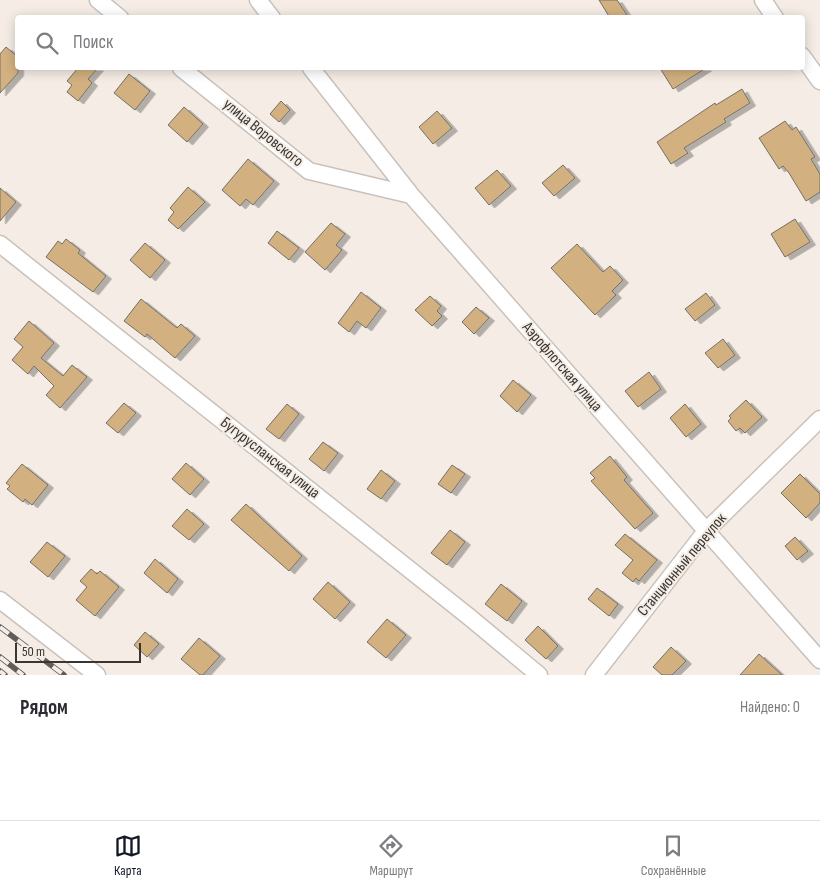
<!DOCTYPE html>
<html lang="ru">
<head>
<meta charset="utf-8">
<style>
  body { margin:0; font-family:"Sofia Sans Condensed",sans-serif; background:#f2f2f3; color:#2b2b33 }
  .scale { position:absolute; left:15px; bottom:12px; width:126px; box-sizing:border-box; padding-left:5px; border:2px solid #383532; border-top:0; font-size:14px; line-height:18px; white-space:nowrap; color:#383532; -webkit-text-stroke:4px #f4ece5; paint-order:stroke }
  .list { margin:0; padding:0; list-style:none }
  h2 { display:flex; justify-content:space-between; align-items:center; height:65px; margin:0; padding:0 20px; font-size:21px }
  h2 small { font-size:16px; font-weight:400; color:#7c7c81 }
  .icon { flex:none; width:28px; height:28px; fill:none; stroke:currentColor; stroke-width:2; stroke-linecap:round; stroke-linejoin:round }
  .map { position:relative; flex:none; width:820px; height:675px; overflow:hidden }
  .search { position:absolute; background:#fff; box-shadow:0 2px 12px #0003; left:15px; right:15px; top:15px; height:55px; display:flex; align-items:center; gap:12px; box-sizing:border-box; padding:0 18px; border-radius:5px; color:#7c7c81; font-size:19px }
  .sheet { height:145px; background:#fff }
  nav { display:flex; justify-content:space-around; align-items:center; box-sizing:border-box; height:70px; border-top:1px solid #e1e1e2; background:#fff; font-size:14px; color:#7c7c81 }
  nav a { display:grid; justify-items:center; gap:2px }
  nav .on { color:#111827 }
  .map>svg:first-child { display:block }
  .building { fill:#d2b080; stroke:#746f68; filter:url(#shadow) }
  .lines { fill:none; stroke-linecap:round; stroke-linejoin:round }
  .minor-casing { stroke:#c9c1bb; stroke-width:19 }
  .minor { stroke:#fff; stroke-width:16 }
  .rail-casing { stroke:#605c59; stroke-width:5.5 }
  .rail { stroke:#f4ece5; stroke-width:4; stroke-dasharray:11; stroke-linecap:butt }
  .labels { text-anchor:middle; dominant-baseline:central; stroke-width:4; stroke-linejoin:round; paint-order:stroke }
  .street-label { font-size:16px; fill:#383532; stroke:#f4ece5 }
</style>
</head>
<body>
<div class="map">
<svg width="820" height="675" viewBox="0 0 820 675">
  <defs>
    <filter id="shadow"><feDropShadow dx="5.5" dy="3" stdDeviation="0" flood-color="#0004"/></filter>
  </defs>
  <rect width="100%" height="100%" fill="#f4ece5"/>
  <path class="building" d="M 599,0 L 617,0 L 629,18 L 610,18 Z
    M 6,47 L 18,57 L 18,73 L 0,93 L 0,54 Z
    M 78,68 L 98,68 L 88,79 L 92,83 L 78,101 L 67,92 L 72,85 L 67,81 Z
    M 660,68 L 706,68 L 673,89 Z
    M 129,74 L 150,91 L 135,110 L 114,93 Z
    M 742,89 L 750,103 L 724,119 L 726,122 L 684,148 L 688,153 L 671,164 L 657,142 L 715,103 L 716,105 Z
    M 281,101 L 290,110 L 279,122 L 270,114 Z
    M 184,107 L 203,124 L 187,142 L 168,125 Z
    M 437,111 L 452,128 L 433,144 L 419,127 Z
    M 785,121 L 792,130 L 796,127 L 815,157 L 811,159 L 820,174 L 820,192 L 806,201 L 789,173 L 783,166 L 779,169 L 759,138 Z
    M 248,159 L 274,181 L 253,205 L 246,199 L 240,206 L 222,190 Z
    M 563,165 L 575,178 L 554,196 L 542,183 Z
    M 497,170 L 511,186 L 489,205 L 475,188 Z
    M 188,187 L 205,202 L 178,229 L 168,220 L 174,212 L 170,208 Z
    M 0,188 L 16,202 L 0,221 Z
    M 795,219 L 810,242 L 785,257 L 771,234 Z
    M 331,223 L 345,234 L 336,245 L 342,250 L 325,270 L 305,252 Z
    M 277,231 L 299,248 L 289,260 L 268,243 Z
    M 66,239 L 80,250 L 78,253 L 106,276 L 93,292 L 46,257 L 58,241 L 62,244 Z
    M 145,243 L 165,260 L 150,278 L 130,260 Z
    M 577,244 L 603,272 L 610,266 L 623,280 L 612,291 L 616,295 L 595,315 L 551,268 Z
    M 361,292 L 381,308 L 366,328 L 357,321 L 349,332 L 338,323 Z
    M 706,293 L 715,305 L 695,321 L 685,309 Z
    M 430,296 L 441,306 L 437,311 L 442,316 L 432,326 L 415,310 Z
    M 141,299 L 177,328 L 181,324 L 195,336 L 175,358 L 147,334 L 145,337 L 124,321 Z
    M 476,307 L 489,318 L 474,334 L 462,322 Z
    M 29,321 L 54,343 L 41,358 L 63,376 L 72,365 L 87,377 L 60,408 L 46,395 L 54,386 L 34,366 L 28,374 L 12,360 L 23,347 L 14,339 Z
    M 723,339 L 735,355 L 718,368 L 705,353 Z
    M 649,372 L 661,389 L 638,407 L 625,391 Z
    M 513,380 L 531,395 L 517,412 L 500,396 Z
    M 746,400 L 762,417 L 745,433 L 740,428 L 736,431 L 728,421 L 731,418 L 729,416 Z
    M 124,403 L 136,413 L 118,433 L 106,423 Z
    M 287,404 L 299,414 L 279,439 L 266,429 Z
    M 685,404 L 701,424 L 686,437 L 670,418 Z
    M 323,442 L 338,453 L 324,471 L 309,459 Z
    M 610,456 L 627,477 L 624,480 L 653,513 L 635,529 L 591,481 L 595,478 L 590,473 Z
    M 186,463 L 204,479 L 190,495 L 172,479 Z
    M 22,464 L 48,485 L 32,505 L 25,499 L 23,502 L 7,489 L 10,486 L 6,483 Z
    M 452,465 L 465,474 L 451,493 L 438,484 Z
    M 381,470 L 395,481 L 381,499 L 367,489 Z
    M 800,474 L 820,494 L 820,503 L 806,518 L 781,493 Z
    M 246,504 L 302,556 L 289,571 L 231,520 Z
    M 187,509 L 204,524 L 189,540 L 172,526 Z
    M 450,530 L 465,542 L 447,565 L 431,553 Z
    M 625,534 L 657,560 L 639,581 L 636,578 L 633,582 L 622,573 L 633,560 L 615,545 Z
    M 795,537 L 808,551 L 797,560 L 785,546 Z
    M 47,542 L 65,556 L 48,577 L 30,562 Z
    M 155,559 L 178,579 L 167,593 L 144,573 Z
    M 91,569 L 97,574 L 100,571 L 119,587 L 95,616 L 76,600 L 87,587 L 80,581 Z
    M 328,582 L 350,602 L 335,619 L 313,599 Z
    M 501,584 L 522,601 L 507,621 L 485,604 Z
    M 597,588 L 618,604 L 609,616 L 588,599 Z
    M 387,619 L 406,635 L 386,658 L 367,642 Z
    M 538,626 L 558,646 L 546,659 L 525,640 Z
    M 145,632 L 159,644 L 147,657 L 134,645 Z
    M 199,638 L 220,656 L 203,675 L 200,675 L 181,659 Z
    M 671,647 L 686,661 L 672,675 L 662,675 L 653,667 Z
    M 759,654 L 782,675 L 740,675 Z"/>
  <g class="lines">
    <defs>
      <path id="minor" d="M 98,0 L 120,18
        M 258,0 L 272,18
        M 763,0 L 775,18
        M 802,56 L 820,81
        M 181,68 L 309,171 L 411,195
        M 311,68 L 411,195 L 820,660
        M 0,244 L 468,616 L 539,675
        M 0,600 L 97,675
        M 594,675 L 706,531 L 820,419"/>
    </defs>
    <use href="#minor" class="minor-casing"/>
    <use href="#minor" class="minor"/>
    <defs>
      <path id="rail" d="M 0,627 L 64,675
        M 0,657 L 23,675
        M 0,671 L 5,675"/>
    </defs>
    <use href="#rail" class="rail-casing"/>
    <use href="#rail" class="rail"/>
  </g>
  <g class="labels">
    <g class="street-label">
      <text transform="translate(263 133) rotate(39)">улица Воровского</text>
      <text transform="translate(562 367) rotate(49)">Аэрофлотская улица</text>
      <text transform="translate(270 458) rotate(38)">Бугурусланская улица</text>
      <text transform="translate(682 565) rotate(-50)">Станционный переулок</text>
    </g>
  </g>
</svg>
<div class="scale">50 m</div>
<div class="search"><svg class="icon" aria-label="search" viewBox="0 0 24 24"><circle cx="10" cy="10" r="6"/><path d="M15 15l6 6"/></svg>Поиск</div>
</div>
<section class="sheet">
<h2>Рядом<small>Найдено: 0</small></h2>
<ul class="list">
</ul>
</section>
<nav>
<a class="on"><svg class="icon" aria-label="map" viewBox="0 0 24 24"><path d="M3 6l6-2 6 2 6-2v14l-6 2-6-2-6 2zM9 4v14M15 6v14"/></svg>Карта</a>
<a><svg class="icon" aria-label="directions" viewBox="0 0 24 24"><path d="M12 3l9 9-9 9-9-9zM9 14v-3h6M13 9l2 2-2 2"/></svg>Маршрут</a>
<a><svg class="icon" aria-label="saved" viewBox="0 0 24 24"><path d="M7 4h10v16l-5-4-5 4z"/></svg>Сохранённые</a>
</nav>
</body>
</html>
